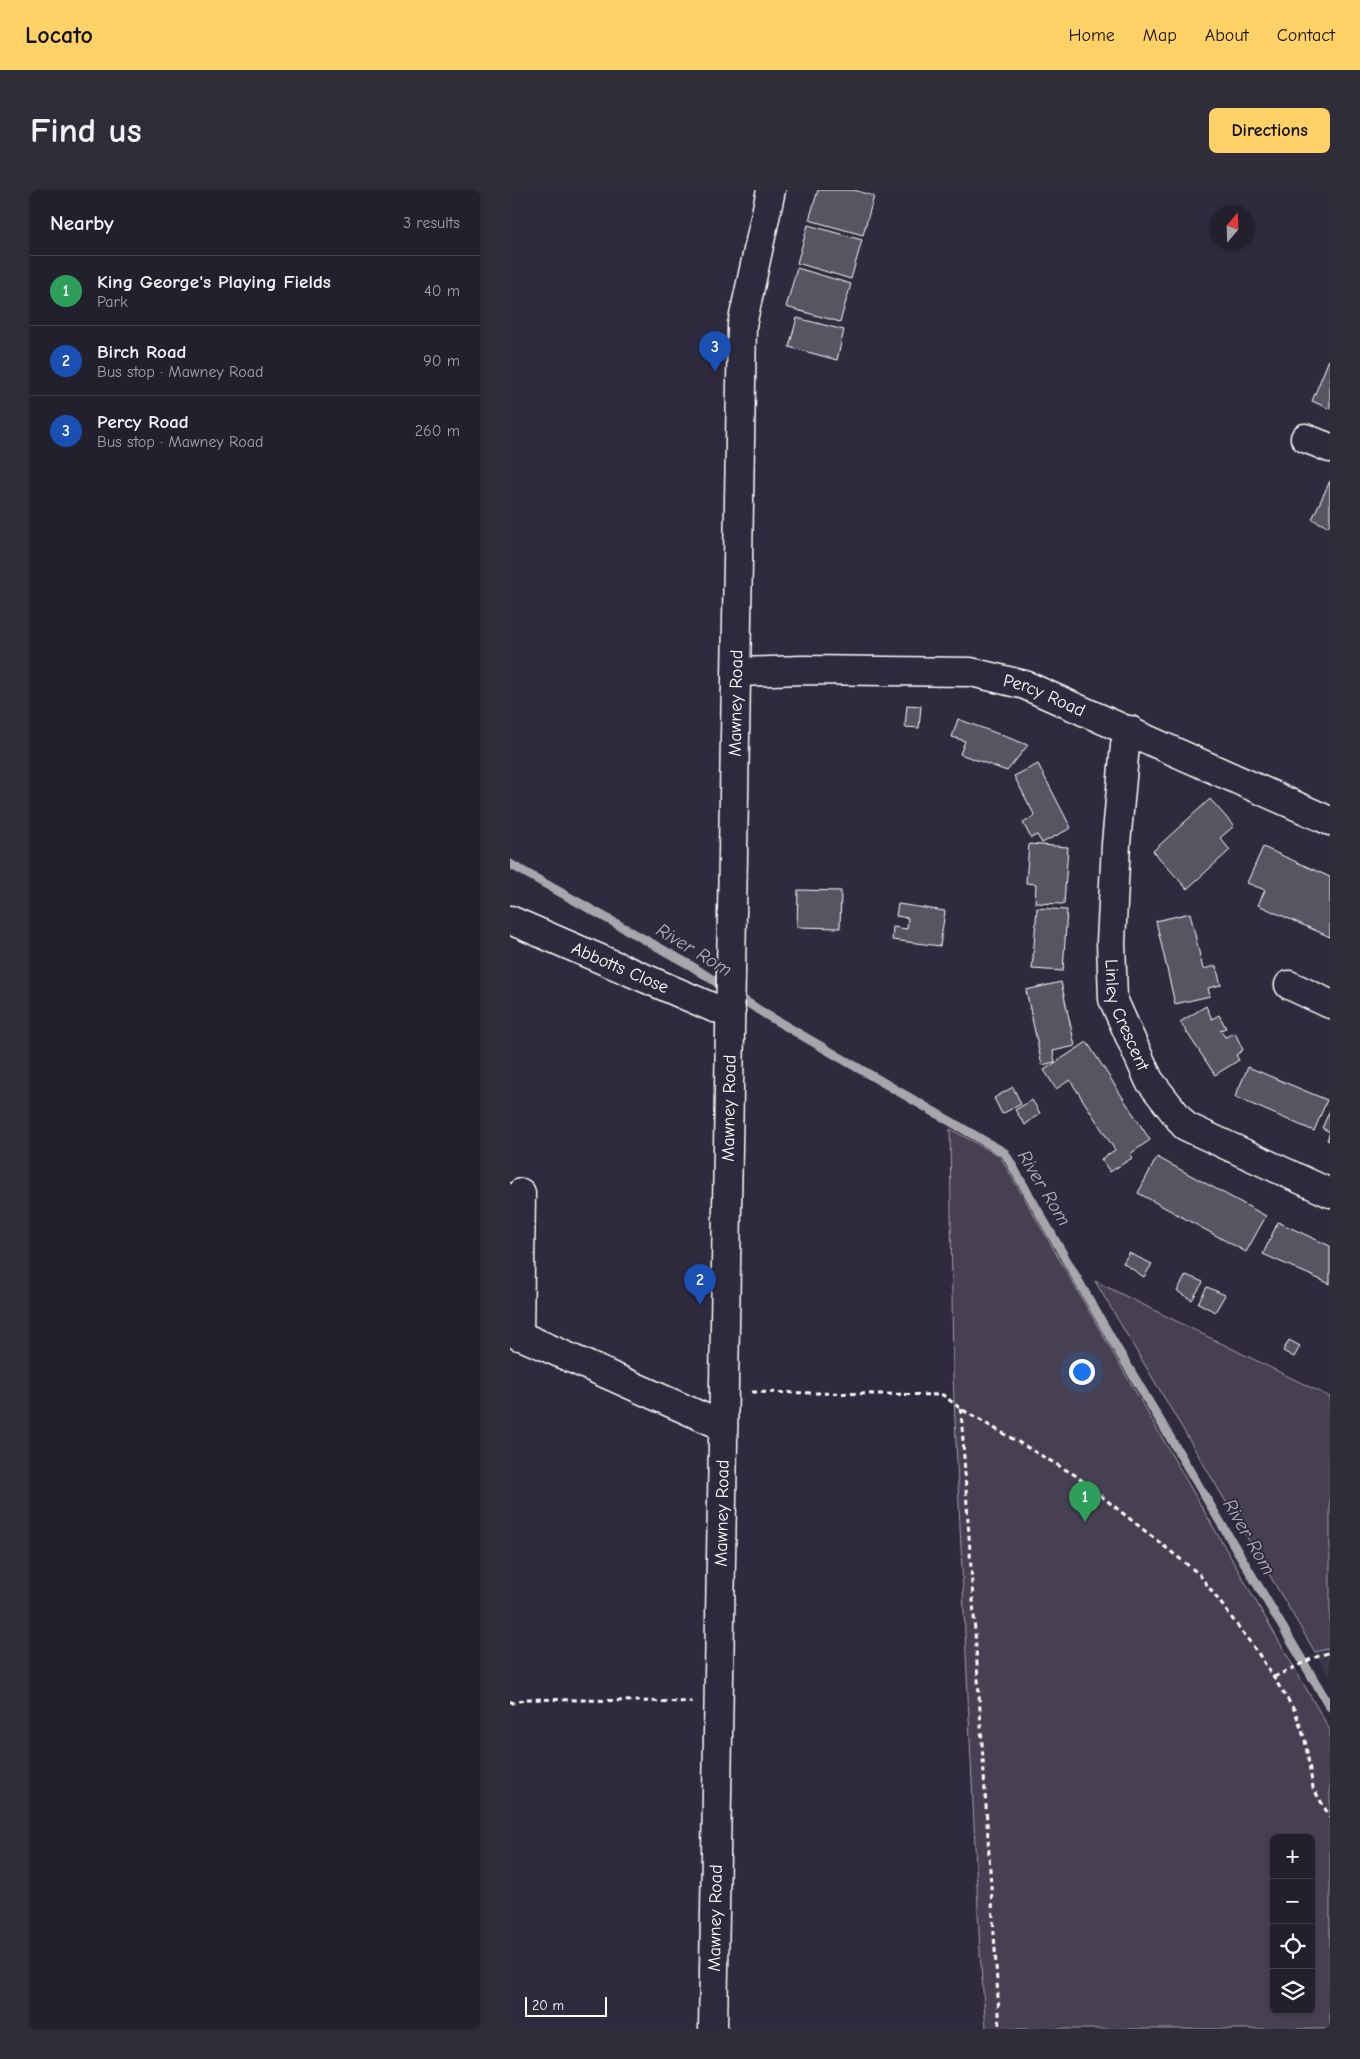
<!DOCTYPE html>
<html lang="en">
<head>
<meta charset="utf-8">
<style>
  body { margin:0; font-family:"Comic Neue",sans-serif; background:#2f2d3a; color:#f1f3f6 }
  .controls { position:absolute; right:15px; bottom:15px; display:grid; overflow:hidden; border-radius:8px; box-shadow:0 1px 4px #0004 }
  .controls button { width:45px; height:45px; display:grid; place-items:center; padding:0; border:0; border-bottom:1px solid #403e4a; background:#23202e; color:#f1f3f6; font:25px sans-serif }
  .compass { position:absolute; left:700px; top:15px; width:45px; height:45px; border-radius:50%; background:#23202e; box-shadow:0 1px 4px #0004; rotate:19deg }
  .scale { position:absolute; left:15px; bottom:12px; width:82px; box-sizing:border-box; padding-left:5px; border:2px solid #fff; border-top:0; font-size:14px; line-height:18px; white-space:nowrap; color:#fff; -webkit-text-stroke:4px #2f2a3d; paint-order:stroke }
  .you { position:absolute; left:571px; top:1181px; width:18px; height:18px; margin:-12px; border:4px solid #fff; border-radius:50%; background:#1a73e8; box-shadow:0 0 0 8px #1a73e833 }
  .badge { display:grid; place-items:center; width:32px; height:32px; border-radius:50%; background:#ffd166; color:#fff; font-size:16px; font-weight:700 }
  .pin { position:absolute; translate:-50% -41px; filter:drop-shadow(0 1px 2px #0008) }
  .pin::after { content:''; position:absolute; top:26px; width:18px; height:15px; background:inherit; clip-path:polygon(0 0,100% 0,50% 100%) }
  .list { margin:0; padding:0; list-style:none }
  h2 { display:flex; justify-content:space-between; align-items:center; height:65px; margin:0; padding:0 20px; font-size:21px }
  h2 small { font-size:16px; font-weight:400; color:#a3a3aa }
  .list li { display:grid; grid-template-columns:32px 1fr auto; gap:15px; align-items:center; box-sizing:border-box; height:70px; padding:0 20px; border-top:1px solid #403e4a }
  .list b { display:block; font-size:19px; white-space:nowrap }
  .list p { margin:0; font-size:16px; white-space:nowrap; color:#a3a3aa }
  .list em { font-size:16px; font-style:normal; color:#a3a3aa }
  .icon { flex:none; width:28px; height:28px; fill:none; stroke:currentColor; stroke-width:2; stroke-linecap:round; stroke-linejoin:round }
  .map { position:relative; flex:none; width:820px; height:1839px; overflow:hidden; border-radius:8px }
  header { display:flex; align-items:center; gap:30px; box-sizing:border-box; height:70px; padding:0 25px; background:#ffd166; color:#111 }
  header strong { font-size:24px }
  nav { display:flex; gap:28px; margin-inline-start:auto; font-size:18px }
  .intro { display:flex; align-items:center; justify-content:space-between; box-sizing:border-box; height:120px; padding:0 30px }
  h1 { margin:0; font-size:35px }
  .button { padding:12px 22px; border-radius:8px; background:#ffd166; color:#111; font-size:18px; font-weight:700 }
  main { display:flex; gap:30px; padding:0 30px }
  aside { flex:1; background:#23202e; border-radius:8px; box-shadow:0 1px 4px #0004 }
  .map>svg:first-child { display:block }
  .built { fill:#3c3749 }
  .green { fill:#464152; stroke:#a2a0a8; fill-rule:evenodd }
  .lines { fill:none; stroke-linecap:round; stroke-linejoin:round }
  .stream { stroke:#a7a6ad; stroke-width:9 }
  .building { fill:#595564; stroke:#fff }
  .minor-casing { stroke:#fff; stroke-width:31 }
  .path { stroke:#fff; stroke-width:3; stroke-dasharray:5 4; stroke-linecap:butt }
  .minor { stroke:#2f2a3d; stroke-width:28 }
  .labels { text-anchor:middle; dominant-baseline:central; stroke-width:4; stroke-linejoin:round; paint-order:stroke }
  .street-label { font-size:18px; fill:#fff; stroke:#2f2a3d }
  .water-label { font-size:19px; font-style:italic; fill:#b6b4bb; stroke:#2f2a3d }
</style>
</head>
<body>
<header>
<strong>Locato</strong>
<nav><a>Home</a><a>Map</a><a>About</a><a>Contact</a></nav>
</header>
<div class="intro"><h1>Find us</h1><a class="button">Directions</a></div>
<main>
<aside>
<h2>Nearby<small>3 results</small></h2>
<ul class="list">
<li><span class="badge" style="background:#2e9e5b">1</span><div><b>King George's Playing Fields</b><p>Park</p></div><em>40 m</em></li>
<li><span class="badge" style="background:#1a4fb4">2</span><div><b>Birch Road</b><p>Bus stop · Mawney Road</p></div><em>90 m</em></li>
<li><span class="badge" style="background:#1a4fb4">3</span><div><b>Percy Road</b><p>Bus stop · Mawney Road</p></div><em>260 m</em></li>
</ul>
</aside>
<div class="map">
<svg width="820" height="1839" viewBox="0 0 820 1839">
  <rect width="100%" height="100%" fill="#2f2a3d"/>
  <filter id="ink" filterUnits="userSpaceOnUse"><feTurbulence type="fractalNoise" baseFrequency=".02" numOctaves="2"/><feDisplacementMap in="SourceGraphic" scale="10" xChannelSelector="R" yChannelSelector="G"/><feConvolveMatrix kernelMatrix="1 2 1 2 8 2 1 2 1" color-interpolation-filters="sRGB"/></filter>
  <g filter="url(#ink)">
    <path class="built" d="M 820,1458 L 820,1488 L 805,1462 Z"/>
    <path class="green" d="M 440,939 L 490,966 L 820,1540 L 820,1839 L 476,1839 L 470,1763 L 443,1187 ZM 764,1648 L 801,1648 L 801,1820 L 764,1820 Z
      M 585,1091 L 820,1207 L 820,1458 L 805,1462 Z"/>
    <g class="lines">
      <path class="stream" d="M 0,674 L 180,775 L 255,824 L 495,963 L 604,1153 L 820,1517"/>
    </g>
    <path class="building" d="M 308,0 L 344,0 L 364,6 L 353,45 L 299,30 Z
      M 298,35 L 352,50 L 341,89 L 287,73 Z
      M 287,78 L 341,94 L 330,132 L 276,117 Z
      M 287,128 L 334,140 L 327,170 L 279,157 Z
      M 820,167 L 820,219 L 802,211 Z
      M 820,291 L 820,333 L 818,337 L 802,329 Z
      M 397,515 L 411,516 L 409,538 L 395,537 Z
      M 448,529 L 518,555 L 497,581 L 450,564 L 455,551 L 442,547 Z
      M 528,574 L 561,638 L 532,653 L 527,645 L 521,648 L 513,633 L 525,626 L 504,586 Z
      M 700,609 L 724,636 L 710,648 L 720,660 L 677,699 L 643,661 Z
      M 519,654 L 558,657 L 554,714 L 525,713 L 526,694 L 516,693 Z
      M 753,657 L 820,687 L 820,747 L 748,715 L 755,700 L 737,693 Z
      M 288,700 L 331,701 L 330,738 L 287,737 Z
      M 388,714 L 435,721 L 430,756 L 382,750 L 383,737 L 397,739 L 398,728 L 386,726 Z
      M 527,718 L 557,720 L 553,781 L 522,779 Z
      M 680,723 L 693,779 L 706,776 L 711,795 L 698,798 L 700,806 L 665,814 L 646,731 Z
      M 551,792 L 565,856 L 543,861 L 545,872 L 532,875 L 516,800 Z
      M 696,816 L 702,829 L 709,825 L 716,838 L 710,840 L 715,847 L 725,843 L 733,860 L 726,865 L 729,870 L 705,885 L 670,832 Z
      M 577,852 L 640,950 L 620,964 L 622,968 L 600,982 L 591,969 L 605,960 L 560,890 L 546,899 L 534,880 Z
      M 738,877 L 817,910 L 804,941 L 725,907 Z
      M 503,897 L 511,914 L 492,924 L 484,908 Z
      M 522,910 L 530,923 L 515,935 L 505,920 Z
      M 820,920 L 820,951 L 817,950 L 820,942 L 812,938 Z
      M 647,967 L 756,1026 L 736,1062 L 628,1003 Z
      M 768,1032 L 820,1056 L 820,1094 L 753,1064 Z
      M 619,1063 L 642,1074 L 634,1087 L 613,1073 Z
      M 676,1085 L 693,1092 L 682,1110 L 667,1101 Z
      M 697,1097 L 715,1105 L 705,1122 L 688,1113 Z
      M 779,1150 L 790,1156 L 784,1167 L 773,1161 Z"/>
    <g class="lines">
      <defs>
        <g id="minor">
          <path d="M 795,248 L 820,258"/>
          <path id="s1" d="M 227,482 L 292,480 L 461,482 L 515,495 L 820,631"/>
          <path id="s2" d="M 620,540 L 615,555 L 606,654 L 601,752 L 603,809 L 639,890 L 675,936 L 820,1003"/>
          <path id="s3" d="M 0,730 L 204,818 L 221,820"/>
          <path d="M 779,795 L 820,814"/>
          <path d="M 0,1141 L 213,1236"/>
          <path d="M 9,1146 L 11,1003"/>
          <path id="s4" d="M 203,1839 L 232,135 L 261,0"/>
        </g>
      </defs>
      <use href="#minor" class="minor-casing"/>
      <path class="path" d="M 242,1202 L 433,1205 L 451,1219 L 565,1285 L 689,1384 L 748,1463 L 785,1521 L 795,1550 L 803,1598 L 820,1627
        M 451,1219 L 490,1839
        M 764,1487 L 801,1469 L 820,1462
        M 0,1511 L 3,1513 L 16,1509 L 182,1512"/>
      <use href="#minor" class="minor"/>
    </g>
  </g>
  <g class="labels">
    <g class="street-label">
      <text stroke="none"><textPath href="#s1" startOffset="311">Percy Road</textPath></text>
      <text stroke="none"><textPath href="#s4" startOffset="1326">Mawney Road</textPath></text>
      <text stroke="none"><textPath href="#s3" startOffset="120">Abbotts Close</textPath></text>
      <text stroke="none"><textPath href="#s2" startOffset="289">Linley Crescent</textPath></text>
      <text stroke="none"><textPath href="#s4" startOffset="921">Mawney Road</textPath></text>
      <text stroke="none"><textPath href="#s4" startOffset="516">Mawney Road</textPath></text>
      <text stroke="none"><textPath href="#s4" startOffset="111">Mawney Road</textPath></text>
    </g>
    <g class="water-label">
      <text transform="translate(184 760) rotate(31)">River Rom</text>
      <text transform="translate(534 998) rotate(59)">River Rom</text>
      <text transform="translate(739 1347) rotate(60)">River Rom</text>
    </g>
  </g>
</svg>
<div class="controls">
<button>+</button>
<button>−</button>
<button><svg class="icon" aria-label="locate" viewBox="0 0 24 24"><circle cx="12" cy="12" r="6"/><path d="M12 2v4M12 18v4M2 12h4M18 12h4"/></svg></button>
<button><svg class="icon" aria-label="layers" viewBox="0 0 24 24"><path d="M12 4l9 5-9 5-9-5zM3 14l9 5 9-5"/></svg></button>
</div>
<svg class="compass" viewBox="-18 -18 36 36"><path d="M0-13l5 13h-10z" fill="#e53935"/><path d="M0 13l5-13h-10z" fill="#a3a3aa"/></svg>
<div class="scale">20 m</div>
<div class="you"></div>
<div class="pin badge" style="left:575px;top:1332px;background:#2e9e5b">1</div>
<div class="pin badge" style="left:190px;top:1115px;background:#1a4fb4">2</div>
<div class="pin badge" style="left:205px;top:182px;background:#1a4fb4">3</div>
</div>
</main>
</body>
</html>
